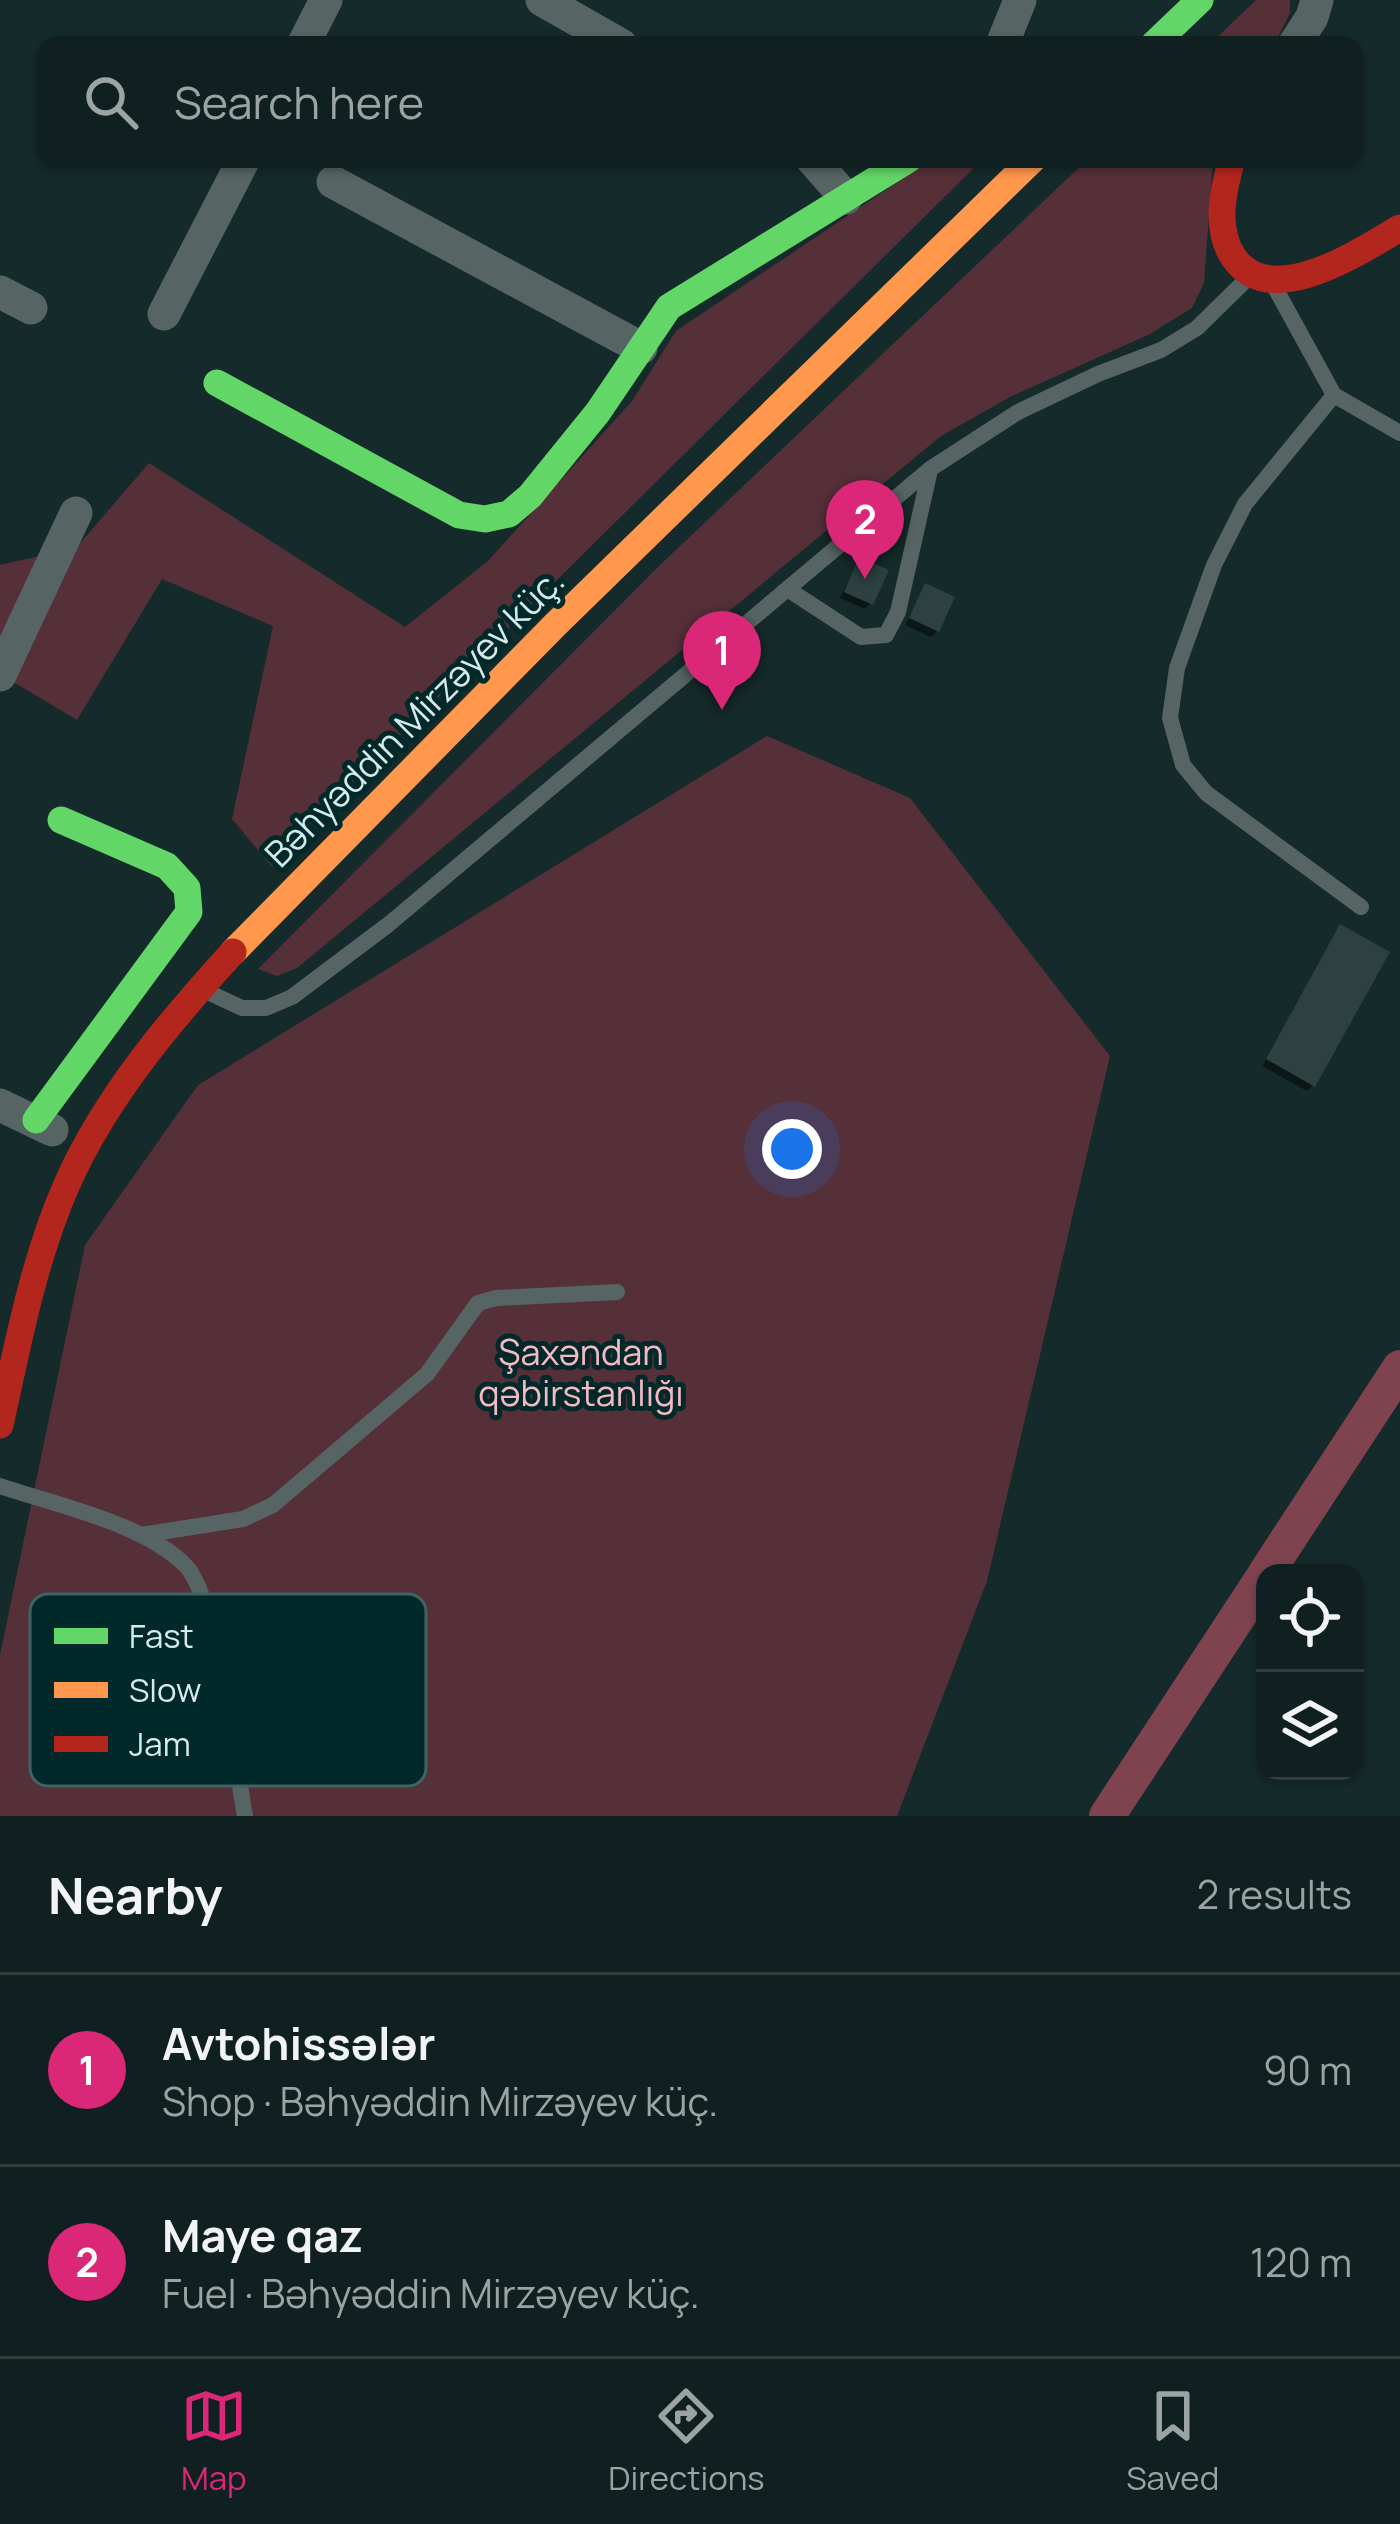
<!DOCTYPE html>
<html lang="en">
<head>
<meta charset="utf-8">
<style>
  body { margin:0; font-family:Manrope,sans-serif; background:#1e2d2d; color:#f1f3f6 }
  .controls { position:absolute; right:36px; bottom:36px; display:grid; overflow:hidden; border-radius:24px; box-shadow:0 3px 9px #0004 }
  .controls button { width:108px; height:108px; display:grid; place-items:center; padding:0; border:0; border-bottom:3px solid #303e3e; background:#102020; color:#f1f3f6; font:60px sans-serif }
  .you { position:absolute; left:792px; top:1149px; width:42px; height:42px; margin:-30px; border:9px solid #fff; border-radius:50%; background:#1a73e8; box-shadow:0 0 0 18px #1a73e833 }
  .badge { display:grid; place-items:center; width:78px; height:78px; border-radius:50%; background:#db2777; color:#fff; font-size:39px; font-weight:700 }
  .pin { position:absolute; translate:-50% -99px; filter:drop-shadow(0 3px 6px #0008) }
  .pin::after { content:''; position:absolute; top:63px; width:42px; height:36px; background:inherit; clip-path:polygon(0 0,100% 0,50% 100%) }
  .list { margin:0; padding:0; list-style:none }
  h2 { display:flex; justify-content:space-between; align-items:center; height:156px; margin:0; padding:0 48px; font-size:51px }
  h2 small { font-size:39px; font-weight:400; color:#9ca3a5 }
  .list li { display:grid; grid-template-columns:78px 1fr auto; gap:36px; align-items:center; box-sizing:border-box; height:192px; padding:0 48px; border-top:3px solid #303e3e }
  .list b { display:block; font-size:45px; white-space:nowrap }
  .list p { margin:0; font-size:39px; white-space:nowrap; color:#9ca3a5 }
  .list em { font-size:39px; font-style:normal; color:#9ca3a5 }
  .icon { flex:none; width:66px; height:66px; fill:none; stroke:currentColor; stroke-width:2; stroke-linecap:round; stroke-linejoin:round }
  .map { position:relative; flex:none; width:1400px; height:1816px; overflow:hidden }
  .search { position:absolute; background:#102020; box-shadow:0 3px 9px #0004; left:36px; right:36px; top:36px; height:132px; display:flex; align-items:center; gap:30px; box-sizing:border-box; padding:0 42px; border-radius:24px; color:#9ca3a5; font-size:45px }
  .sheet { height:540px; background:#102020 }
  nav { display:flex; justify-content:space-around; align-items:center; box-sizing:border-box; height:168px; border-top:3px solid #303e3e; background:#102020; font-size:33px; color:#9ca3a5 }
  nav a { display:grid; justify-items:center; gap:6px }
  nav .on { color:#db2777 }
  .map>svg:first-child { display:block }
  .green { fill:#563039 }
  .shadow { fill:#0007 }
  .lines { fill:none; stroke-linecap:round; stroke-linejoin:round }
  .canal { stroke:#7e434f; stroke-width:36 }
  .building { fill:#2d4141 }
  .lane { stroke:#566464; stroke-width:16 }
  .street { stroke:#566464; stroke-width:33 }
  .fast { stroke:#63d668; stroke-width:27 }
  .slow { stroke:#ff974d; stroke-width:27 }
  .jam { stroke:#b3261e; stroke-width:27 }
  .labels { text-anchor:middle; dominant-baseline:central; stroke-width:10; stroke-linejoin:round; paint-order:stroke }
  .street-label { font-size:36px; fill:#d6eae9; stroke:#012929 }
  .park-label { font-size:36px; fill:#f6b8c2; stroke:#012929 }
  .key { fill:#012929; stroke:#416363; stroke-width:3 }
  .key-label { font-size:33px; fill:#d6eae9 }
</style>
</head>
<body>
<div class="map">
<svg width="1400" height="1816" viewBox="0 0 1400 1816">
  <rect width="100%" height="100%" fill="#152a2a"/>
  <path class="green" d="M 1256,0 L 1290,0 L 1290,13 L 1274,45 L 1209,45 Z
    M 932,159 L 983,159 L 325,809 L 272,867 L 232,819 L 273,626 L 162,579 L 77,720 L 0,674 L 0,565 L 76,548 L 149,463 L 405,627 L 488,561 L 632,401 L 676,331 Z
    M 1088,159 L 1213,159 L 1204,283 L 1192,308 L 1150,334 L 1010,397 L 941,436 L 297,968 L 277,976 L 258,969 L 659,566 Z
    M 767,736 L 910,798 L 1110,1056 L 987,1581 L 897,1816 L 0,1816 L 0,1655 L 85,1245 L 198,1085 Z"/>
  <path class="shadow" d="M 859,561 L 871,603 L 865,609 L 840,598 Z
    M 926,587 L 937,631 L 931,637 L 905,625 Z
    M 1341,928 L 1313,1085 L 1307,1091 L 1262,1066 Z"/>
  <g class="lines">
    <path class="canal" d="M 1266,1573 L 1400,1368
      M 1107,1816 L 1265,1575"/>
  </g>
  <path class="building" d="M 859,557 L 889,570 L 873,605 L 844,592 Z
    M 925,583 L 955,597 L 939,632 L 909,618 Z
    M 1340,924 L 1390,952 L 1315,1087 L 1266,1059 Z"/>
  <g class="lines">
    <path class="lane" d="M 1273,284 L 1334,395 L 1400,433
      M 1334,395 L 1245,504 L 1214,565 L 1177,668 L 1170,718 L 1183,765 L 1206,793 L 1361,907
      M 789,590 L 861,637 L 886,635 L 898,612 L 930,470
      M 212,994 L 242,1008 L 266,1008 L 292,997 L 389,924 L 930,469 L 1018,412 L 1098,374 L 1161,350 L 1197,328 L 1248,278
      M 0,1486 C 56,1505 144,1523 186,1566 C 218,1600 235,1763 245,1816
      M 141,1535 L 243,1519 L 273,1505 L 427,1374 L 478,1303 L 496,1298 L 617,1292"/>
    <path class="street" d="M 542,0 L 621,45
      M 303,45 L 326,0
      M 1002,45 L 1020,0
      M 1294,45 L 1312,17 L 1317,0
      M 812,159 L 846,198
      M 333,182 L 641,348
      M 0,292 L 31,308
      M 164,314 L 244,159
      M 0,675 L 76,513
      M 0,1105 L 52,1130"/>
    <path class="fast" d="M 1153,45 L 1200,0
      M 217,383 L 459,515 L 485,519 L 509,514 L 530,496 L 598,412 L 669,307 L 909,159
      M 36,1120 L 189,912 L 187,888 L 167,866 L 61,820"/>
    <path class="slow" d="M 233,952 L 555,625 L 1033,159"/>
    <path class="jam" d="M 1232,159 C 1223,190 1214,229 1234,258 C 1271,311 1359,252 1400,228
      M 0,1425 C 18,1344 33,1261 67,1184 C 105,1098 170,1021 233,952"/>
  </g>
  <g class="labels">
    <g class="street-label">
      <text transform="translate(414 717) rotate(-45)">Bəhyəddin Mirzəyev küç.</text>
    </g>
    <g class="park-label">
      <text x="581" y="1351">Şaxəndan<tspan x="581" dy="41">qəbirstanlığı</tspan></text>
    </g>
  </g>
  <rect x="30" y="1594" width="396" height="192" rx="18" class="key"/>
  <rect x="54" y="1628" width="54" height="16" fill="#63d668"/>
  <rect x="54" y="1682" width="54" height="16" fill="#ff974d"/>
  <rect x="54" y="1736" width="54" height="16" fill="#b3261e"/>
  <g class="key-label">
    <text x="129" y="1648">Fast</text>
    <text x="129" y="1702">Slow</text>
    <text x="129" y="1756">Jam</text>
  </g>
</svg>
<div class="controls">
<button><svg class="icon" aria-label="locate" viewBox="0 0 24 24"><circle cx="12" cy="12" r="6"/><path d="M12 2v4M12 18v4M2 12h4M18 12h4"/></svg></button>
<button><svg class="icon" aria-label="layers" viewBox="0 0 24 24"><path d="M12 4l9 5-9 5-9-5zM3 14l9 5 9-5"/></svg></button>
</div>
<div class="you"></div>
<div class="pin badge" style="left:722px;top:710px">1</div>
<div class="pin badge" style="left:865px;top:579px">2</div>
<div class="search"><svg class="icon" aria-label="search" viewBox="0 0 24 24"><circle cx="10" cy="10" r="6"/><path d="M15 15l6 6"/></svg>Search here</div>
</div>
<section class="sheet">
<h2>Nearby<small>2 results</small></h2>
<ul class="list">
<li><span class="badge">1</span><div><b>Avtohissələr</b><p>Shop · Bəhyəddin Mirzəyev küç.</p></div><em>90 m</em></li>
<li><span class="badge">2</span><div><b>Maye qaz</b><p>Fuel · Bəhyəddin Mirzəyev küç.</p></div><em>120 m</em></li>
</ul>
</section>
<nav>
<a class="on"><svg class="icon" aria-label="map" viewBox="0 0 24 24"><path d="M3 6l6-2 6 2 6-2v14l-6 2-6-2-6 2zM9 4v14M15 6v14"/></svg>Map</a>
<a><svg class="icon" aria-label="directions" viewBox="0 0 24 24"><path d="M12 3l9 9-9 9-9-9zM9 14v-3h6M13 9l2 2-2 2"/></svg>Directions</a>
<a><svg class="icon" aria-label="saved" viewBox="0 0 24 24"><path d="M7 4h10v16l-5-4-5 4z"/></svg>Saved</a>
</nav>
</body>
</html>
